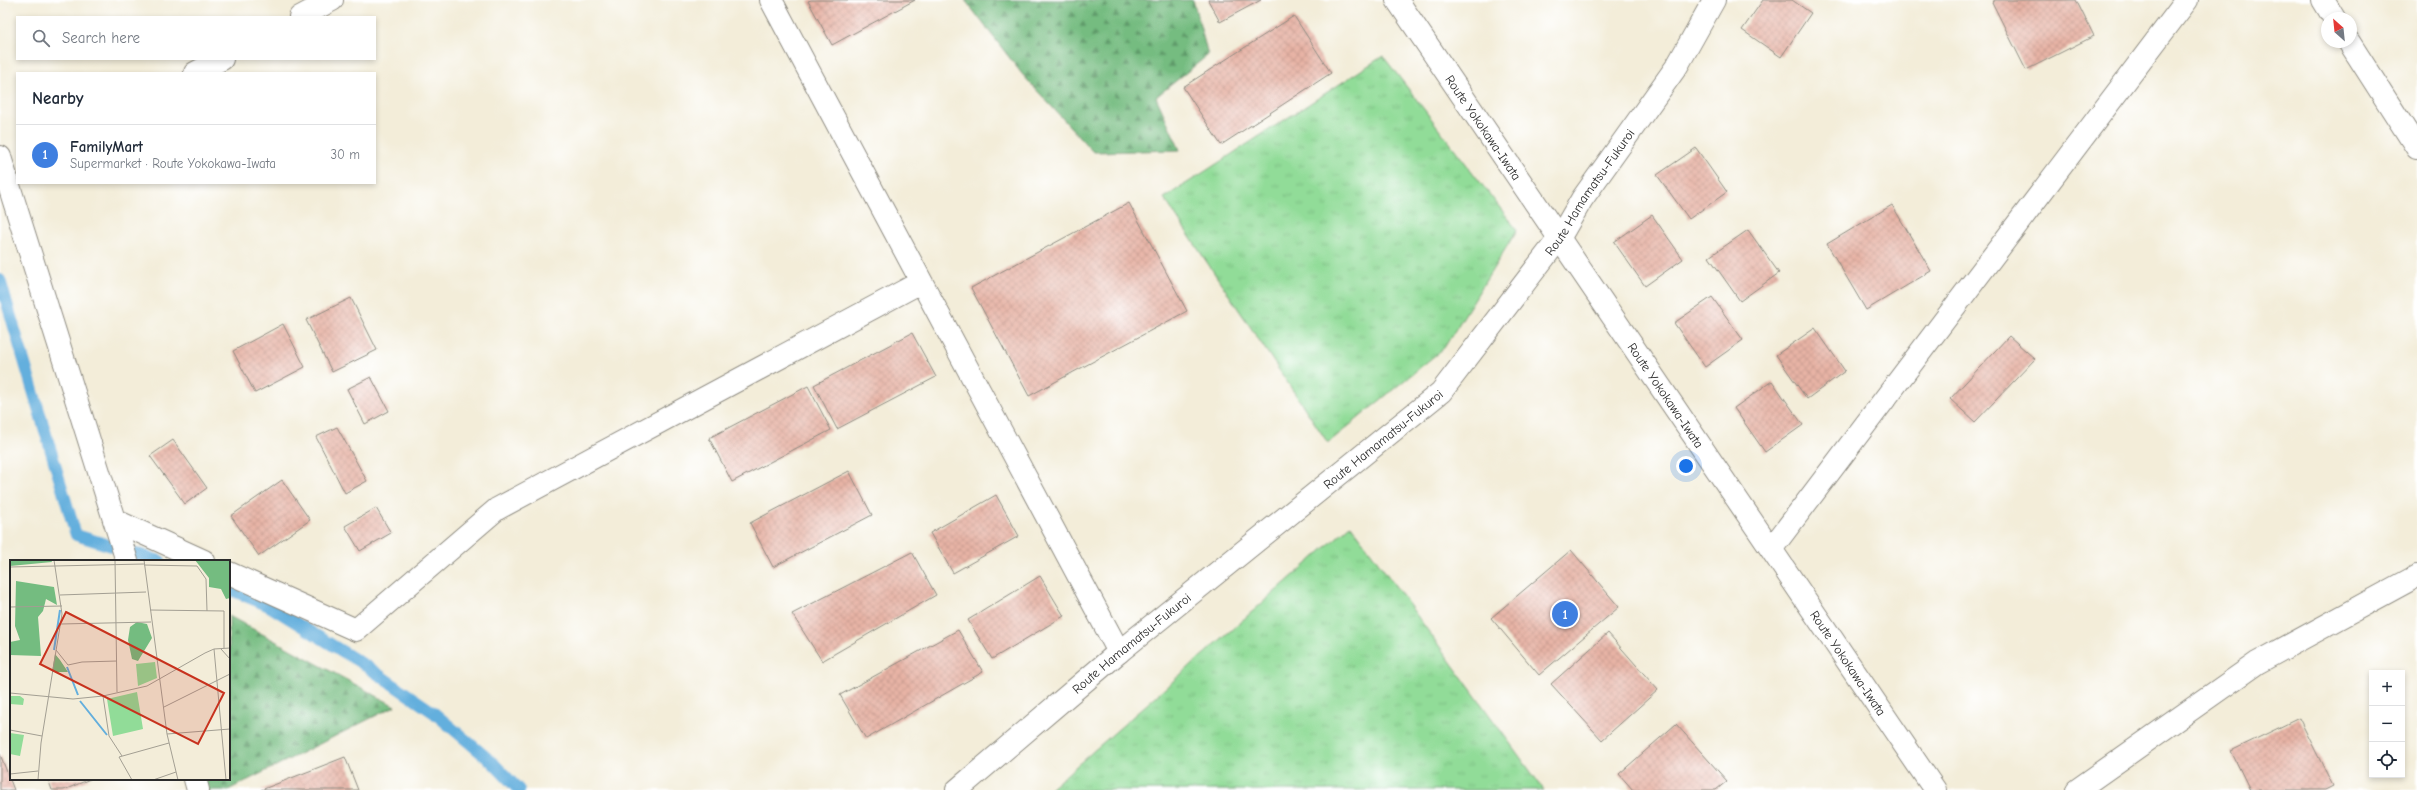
<!DOCTYPE html>
<html lang="en">
<head>
<meta charset="utf-8">
<style>
  body { margin:0; font-family:"Comic Neue",sans-serif; background:#f6f6f7; color:#1f2937 }
  .controls { position:absolute; right:12px; bottom:12px; display:grid; overflow:hidden; border-radius:0px; box-shadow:0 2px 6px #0003 }
  .controls button { width:36px; height:36px; display:grid; place-items:center; padding:0; border:0; border-bottom:1px solid #e0e1e3; background:#fff; color:#1f2937; font:20px sans-serif }
  .compass { position:absolute; left:2321px; top:12px; width:36px; height:36px; border-radius:50%; background:#fff; box-shadow:0 2px 6px #0003; rotate:333deg }
  .you { position:absolute; left:1686px; top:466px; width:14px; height:14px; margin:-10px; border:3px solid #fff; border-radius:50%; background:#1a73e8; box-shadow:0 0 0 6px #1a73e833 }
  .badge { display:grid; place-items:center; width:26px; height:26px; border-radius:50%; background:#c8321e; color:#fff; font-size:13px; font-weight:700 }
  .pin { position:absolute; translate:-50% -50%; border:2px solid #fff; box-shadow:0 1px 4px #0006 }
  .list { margin:0; padding:0; list-style:none }
  h2 { display:flex; justify-content:space-between; align-items:center; height:52px; margin:0; padding:0 16px; font-size:17px }
  h2 small { font-size:13px; font-weight:400; color:#747a83 }
  .list li { display:grid; grid-template-columns:26px 1fr auto; gap:12px; align-items:center; box-sizing:border-box; height:60px; padding:0 16px; border-top:1px solid #e0e1e3 }
  .list b { display:block; font-size:15px; white-space:nowrap }
  .list p { margin:0; font-size:13px; white-space:nowrap; color:#747a83 }
  .list em { font-size:13px; font-style:normal; color:#747a83 }
  .icon { flex:none; width:22px; height:22px; fill:none; stroke:currentColor; stroke-width:2; stroke-linecap:round; stroke-linejoin:round }
  .map { position:relative; flex:none; width:2417px; height:790px; overflow:hidden }
  .search { position:absolute; background:#fff; box-shadow:0 2px 6px #0003; left:16px; top:16px; width:360px; height:44px; display:flex; align-items:center; gap:10px; box-sizing:border-box; padding:0 14px; border-radius:0px; color:#747a83; font-size:15px }
  .panel { position:absolute; background:#fff; box-shadow:0 2px 6px #0003; left:16px; top:72px; width:360px; height:112px; border-radius:0px }
  .map>svg:first-child { display:block }
  .grass { fill:url(#grass-tufts); stroke:#5e8462 }
  .forest { fill:url(#forest-firs); stroke:#507456 }
  .lines { fill:none; stroke-linecap:round; stroke-linejoin:round }
  .stream { stroke:#64afdd; stroke-width:12 }
  .building { fill:url(#building-cross-hatch) }
  .street-casing { stroke:#8f8c82; stroke-width:24 }
  .secondary-casing { stroke:#8f8c82; stroke-width:24 }
  .street { stroke:#fff; stroke-width:22 }
  .secondary { stroke:#fff; stroke-width:22 }
  .labels { text-anchor:middle; dominant-baseline:central; stroke-width:3.5; stroke-linejoin:round; paint-order:stroke }
  .street-label { font-size:13px; fill:#2b2b2b; stroke:#fff }
  .inset-river { fill:none; stroke:#64afdd; stroke-width:2 }
  .inset-road { fill:none; stroke:#a39f93; stroke-width:1 }
  .view { fill:#c8321e; fill-opacity:0.15; stroke:#c8321e; stroke-width:2 }
  .inset-edge { fill:none; stroke:#2b2b2b; stroke-width:2 }
</style>
</head>
<body>
<div class="map">
<svg width="2417" height="790" viewBox="0 0 2417 790">
  <defs>
    <pattern id="grass-tufts" width="24" height="20" patternUnits="userSpaceOnUse"><rect width="24" height="20" fill="#91dc98"/><path d="M3 7l-1-3M5 7V3M7 7l1-3M15 17l-1-3M17 17v-4M19 17l1-3" fill="none" stroke="#7dbd83"/></pattern>
    <pattern id="forest-firs" width="22" height="20" patternUnits="userSpaceOnUse"><rect width="22" height="20" fill="#74bc80"/><path d="M5 1l3.5 6h-7zM16 11l3.5 6h-7z" fill="#5f9969"/></pattern>
    <pattern id="building-cross-hatch" width="8" height="8" patternUnits="userSpaceOnUse"><rect width="8" height="8" fill="#e7b3a5"/><path d="M0 0l8 8M0 8l8-8" fill="none" stroke="#c69a8e"/></pattern>
  </defs>
  <rect width="100%" height="100%" fill="#fff"/>
  <filter id="ink" filterUnits="userSpaceOnUse"><feTurbulence type="fractalNoise" baseFrequency=".025" numOctaves="2"/><feDisplacementMap in="SourceGraphic" scale="8" xChannelSelector="R" yChannelSelector="G"/><feConvolveMatrix kernelMatrix="1 2 1 2 8 2 1 2 1" color-interpolation-filters="sRGB"/></filter>
  <filter id="wash" filterUnits="userSpaceOnUse"><feTurbulence type="fractalNoise" baseFrequency=".012" numOctaves="4" result="noise"/><feDisplacementMap in="SourceGraphic" scale="16" xChannelSelector="R" yChannelSelector="G"/><feGaussianBlur stdDeviation="0.9" result="paint"/><feColorMatrix in="noise" values="0 0 0 0 0 0 0 0 0 0 0 0 0 0 0 0 0 1.4 0 .05"/><feComposite in="paint" operator="in"/></filter>
  <g filter="url(#wash)">
    <rect width="100%" height="100%" fill="#f3edd9"/>
    <path class="grass" d="M 1383,56 L 1517,230 L 1444,348 L 1328,443 L 1164,198 Z
      M 1351,525 L 1544,790 L 1049,790 Z"/>
    <path class="forest" d="M 965,0 L 1193,0 L 1208,55 L 1156,97 L 1180,150 L 1093,152 L 1022,74 Z
      M 229,616 L 395,706 L 228,790 L 198,790 L 195,779 L 229,779 Z"/>
    <g class="lines">
      <path class="stream" d="M 0,280 L 76,535 L 160,561
        M 229,589 L 269,606 L 366,666 L 433,712 L 493,763 L 519,790"/>
    </g>
    <g id="blocks">
      <path class="building" d="M 811,0 L 915,0 L 832,45 L 808,1 Z
        M 1208,0 L 1261,0 L 1220,22 Z
        M 1763,0 L 1792,0 L 1811,13 L 1781,57 L 1742,30 Z
        M 1995,0 L 2076,0 L 2094,36 L 2026,70 L 1992,2 Z
        M 1294,16 L 1331,73 L 1221,145 L 1183,87 Z
        M 1696,148 L 1727,192 L 1689,219 L 1657,175 Z
        M 1129,203 L 1187,311 L 1029,396 L 971,288 Z
        M 1892,205 L 1931,271 L 1866,310 L 1827,244 Z
        M 1652,215 L 1683,259 L 1645,286 L 1614,242 Z
        M 1748,230 L 1779,273 L 1740,301 L 1709,257 Z
        M 1712,297 L 1743,340 L 1705,367 L 1674,323 Z
        M 351,298 L 377,350 L 332,372 L 306,320 Z
        M 283,324 L 305,367 L 255,393 L 233,351 Z
        M 1815,328 L 1845,371 L 1807,399 L 1776,355 Z
        M 912,333 L 936,377 L 837,429 L 814,385 Z
        M 2009,336 L 2035,359 L 1975,422 L 1950,399 Z
        M 371,377 L 389,411 L 365,424 L 347,389 Z
        M 1772,381 L 1803,425 L 1765,452 L 1734,408 Z
        M 808,386 L 831,430 L 732,482 L 709,438 Z
        M 337,427 L 367,481 L 345,493 L 316,437 Z
        M 173,440 L 207,488 L 185,504 L 150,456 Z
        M 849,471 L 872,515 L 773,567 L 750,523 Z
        M 282,480 L 310,520 L 259,556 L 231,516 Z
        M 996,495 L 1019,536 L 953,573 L 930,533 Z
        M 376,508 L 391,533 L 360,551 L 345,526 Z
        M 1571,550 L 1619,607 L 1539,675 L 1491,618 Z
        M 912,552 L 936,595 L 822,661 L 792,614 Z
        M 1040,576 L 1064,616 L 992,659 L 968,620 Z
        M 958,630 L 983,672 L 866,739 L 840,695 Z
        M 1608,633 L 1658,690 L 1602,740 L 1551,684 Z
        M 2299,718 L 2333,786 L 2325,790 L 2250,790 L 2231,751 Z
        M 1676,724 L 1727,781 L 1716,790 L 1633,790 L 1619,774 Z
        M 0,754 L 14,790 L 0,790 Z
        M 345,757 L 358,790 L 261,790 Z
        M 48,779 L 90,779 L 64,790 L 52,790 Z"/>
    </g>
  </g>
  <g filter="url(#ink)">
    <use href="#blocks" fill-opacity="0" stroke="#8f8c82" stroke-width="1"/>
    <g class="lines">
      <defs>
        <path id="street" d="M 771,0 L 1119,652
          M 2323,0 L 2334,18
          M 300,17 L 332,0
          M 2349,42 L 2417,148
          M 195,73 L 222,59
          M 0,157 L 127,561
          M 114,520 L 204,561
          M 1772,548 L 2187,0
          M 229,573 L 356,630 L 497,509 L 921,282
          M 195,779 L 198,790
          M 2077,790 L 2257,663 L 2417,576"/>
        <g id="secondary">
          <path id="s1" d="M 1397,0 L 1935,790"/>
          <path id="s2" d="M 957,790 L 1119,652 L 1441,392 L 1560,237 L 1582,199 L 1677,66 L 1714,0"/>
        </g>
      </defs>
      <use href="#street" class="street-casing"/>
      <use href="#secondary" class="secondary-casing"/>
      <use href="#street" class="street"/>
      <use href="#secondary" class="secondary"/>
    </g>
  </g>
  <g class="labels">
    <g class="street-label">
      <text stroke="none"><textPath href="#s1" startOffset="154">Route Yokokawa-Iwata</textPath></text>
      <text stroke="none"><textPath href="#s2" startOffset="876">Route Hamamatsu-Fukuroi</textPath></text>
      <text stroke="none"><textPath href="#s1" startOffset="478">Route Yokokawa-Iwata</textPath></text>
      <text stroke="none"><textPath href="#s2" startOffset="552">Route Hamamatsu-Fukuroi</textPath></text>
      <text stroke="none"><textPath href="#s2" startOffset="228">Route Hamamatsu-Fukuroi</textPath></text>
      <text stroke="none"><textPath href="#s1" startOffset="802">Route Yokokawa-Iwata</textPath></text>
    </g>
  </g>
  <g transform="translate(10 560)">
    <rect width="220" height="220" fill="#f3edd9"/>
    <path d="M 145,102 L 147,118 L 128,126 L 126,104 ZM 127,132 L 133,169 L 103,176 L 97,139 ZM 0,136 L 10,136 L 14,139 L 13,145 L 0,144 ZM 0,173 L 14,175 L 10,196 L 0,194 Z" fill="#91dc98"/>
    <path d="M 0,0 L 41,0 L 42,2 L 0,6 ZM 185,0 L 220,0 L 220,38 L 216,39 L 211,29 L 199,27 L 199,18 ZM 6,21 L 44,27 L 47,45 L 36,39 L 33,51 L 28,57 L 31,96 L 0,95 L 0,82 L 10,80 L 5,66 ZM 127,62 L 137,64 L 142,78 L 128,101 L 122,99 L 118,80 L 120,67 ZM 45,94 L 50,100 L 58,112 L 42,112 Z" fill="#74bc80"/>
    <path class="inset-river" d="M 44,90 L 50,50M 57,107 L 68,135M 70,141 L 97,175"/>
    <path class="inset-road" d="M 105,0 L 107,132M 134,0 L 157,174 L 168,220M 134,5 L 187,6 L 196,19 L 197,51M 0,7 L 134,4M 50,35 L 136,32M 0,47 L 52,46M 140,50 L 214,51 L 214,88M 51,64 L 141,62M 204,89 L 216,220M 211,89 L 220,99M 46,90 L 58,105 L 72,102 L 107,101M 0,133 L 63,139 L 93,136 L 137,126 L 195,93 L 204,89 L 220,88M 93,136 L 99,176 L 112,196M 154,147 L 220,114M 0,170 L 32,176M 157,174 L 220,169M 0,214 L 28,211M 28,220 L 31,183 L 52,54 L 44,0M 122,220 L 109,197 L 159,183M 143,220 L 166,212"/>
    <path class="view" d="M 56,52 L 214,133 L 188,184 L 30,104 Z"/>
    <rect width="220" height="220" class="inset-edge"/>
  </g>
</svg>
<div class="controls">
<button>+</button>
<button>−</button>
<button><svg class="icon" aria-label="locate" viewBox="0 0 24 24"><circle cx="12" cy="12" r="6"/><path d="M12 2v4M12 18v4M2 12h4M18 12h4"/></svg></button>
</div>
<svg class="compass" viewBox="-18 -18 36 36"><path d="M0-13l5 13h-10z" fill="#e53935"/><path d="M0 13l5-13h-10z" fill="#747a83"/></svg>
<div class="you"></div>
<div class="pin badge" style="left:1565px;top:614px;background:#3f7fe0">1</div>
<div class="search"><svg class="icon" aria-label="search" viewBox="0 0 24 24"><circle cx="10" cy="10" r="6"/><path d="M15 15l6 6"/></svg>Search here</div>
<section class="panel">
<h2>Nearby<small></small></h2>
<ul class="list">
<li><span class="badge" style="background:#3f7fe0">1</span><div><b>FamilyMart</b><p>Supermarket · Route Yokokawa-Iwata</p></div><em>30 m</em></li>
</ul>
</section>
</div>
</body>
</html>
